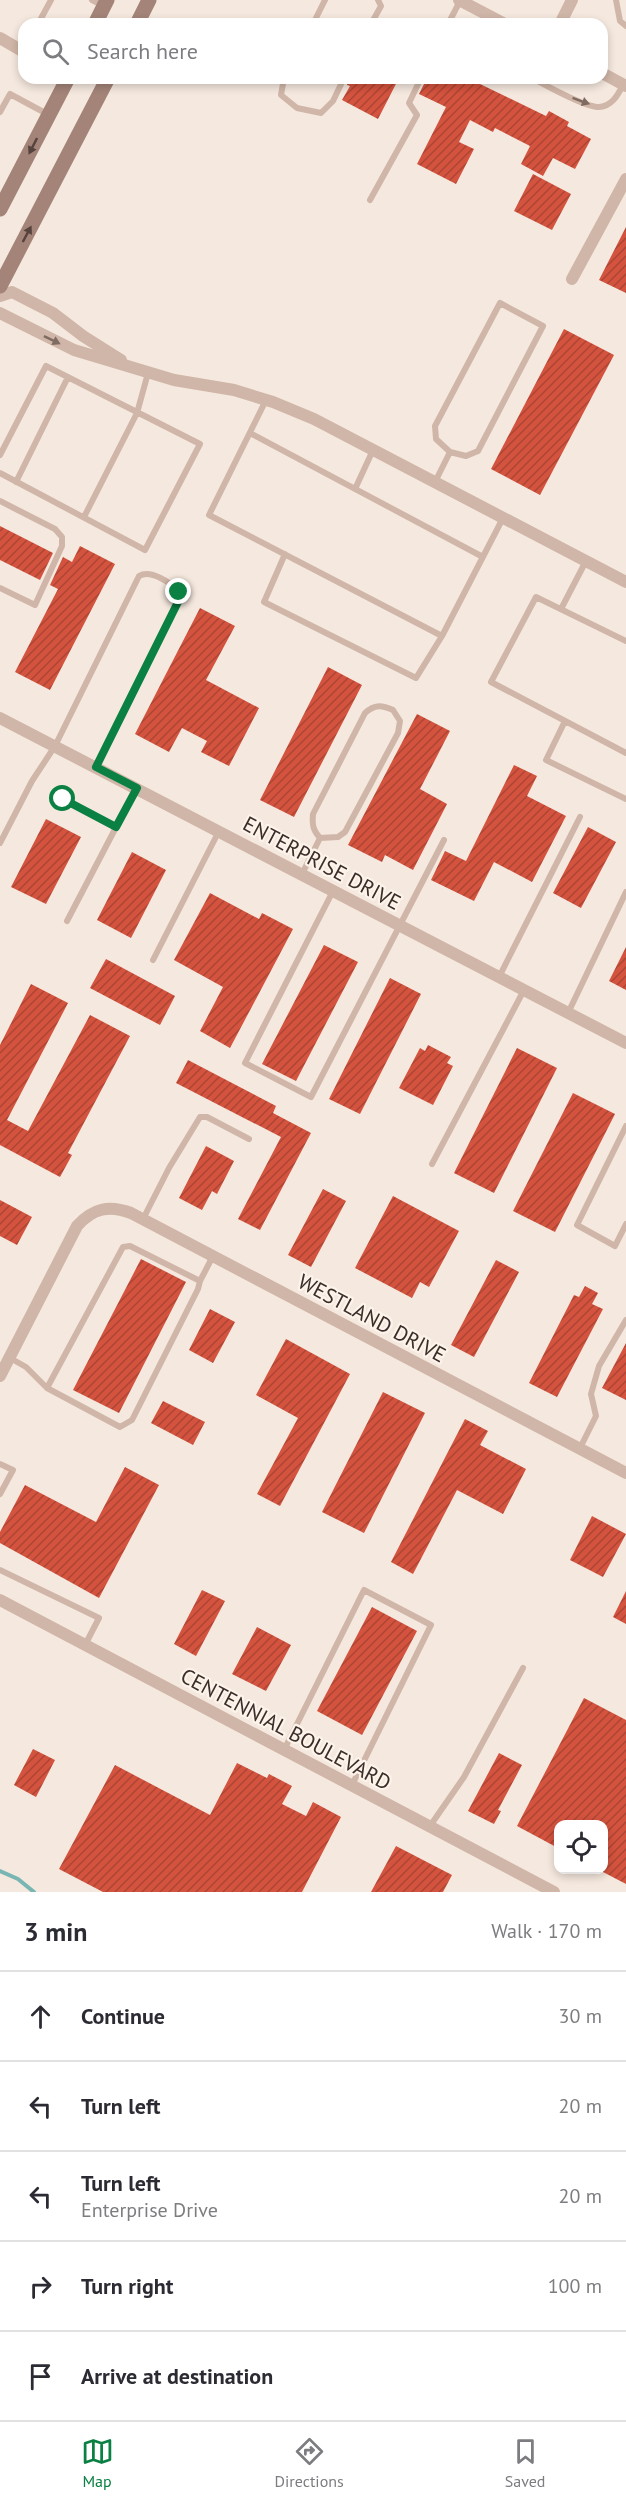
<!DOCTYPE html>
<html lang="en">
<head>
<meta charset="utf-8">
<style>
  body { margin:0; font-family:"PT Sans",sans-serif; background:#f7f7f7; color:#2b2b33 }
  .controls { position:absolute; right:18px; bottom:18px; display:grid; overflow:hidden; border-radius:12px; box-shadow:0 3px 9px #0003 }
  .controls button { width:54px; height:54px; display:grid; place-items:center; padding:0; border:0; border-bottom:2px solid #e1e1e2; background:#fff; color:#2b2b33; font:30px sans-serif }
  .stop { position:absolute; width:18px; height:18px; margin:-14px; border:4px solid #0b8043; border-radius:50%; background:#fff }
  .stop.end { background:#0b8043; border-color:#fff; box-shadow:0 2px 6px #0008 }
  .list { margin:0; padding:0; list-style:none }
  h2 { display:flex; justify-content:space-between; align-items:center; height:78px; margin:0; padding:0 24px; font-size:26px }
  h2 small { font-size:20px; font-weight:400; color:#7c7c81 }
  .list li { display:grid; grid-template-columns:39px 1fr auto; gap:18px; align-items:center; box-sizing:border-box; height:90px; padding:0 24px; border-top:2px solid #e1e1e2 }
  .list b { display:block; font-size:22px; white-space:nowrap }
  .list p { margin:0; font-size:20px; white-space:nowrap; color:#7c7c81 }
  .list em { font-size:20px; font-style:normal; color:#7c7c81 }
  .icon { flex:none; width:33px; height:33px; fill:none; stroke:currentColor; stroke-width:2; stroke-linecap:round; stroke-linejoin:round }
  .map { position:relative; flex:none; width:626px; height:1892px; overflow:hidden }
  .search { position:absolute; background:#fff; box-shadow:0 3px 9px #0003; left:18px; right:18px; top:18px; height:66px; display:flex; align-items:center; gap:15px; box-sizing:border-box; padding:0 21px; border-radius:18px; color:#7c7c81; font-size:22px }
  .sheet { height:528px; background:#fff }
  nav { display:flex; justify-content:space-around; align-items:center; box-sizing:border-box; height:84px; border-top:2px solid #e1e1e2; background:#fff; font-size:16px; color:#7c7c81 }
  nav a { display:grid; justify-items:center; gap:3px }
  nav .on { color:#0b8043 }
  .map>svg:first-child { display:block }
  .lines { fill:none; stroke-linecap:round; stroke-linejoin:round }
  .stream { stroke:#79b6b3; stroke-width:4 }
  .building { fill:url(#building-hatch) }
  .lane { stroke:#d0b6a8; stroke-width:6 }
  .street { stroke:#d0b6a8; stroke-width:12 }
  .secondary { stroke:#a48479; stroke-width:15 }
  .oneway { fill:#7f6b62 }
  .oneway2 { fill:#56433d }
  .route { stroke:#0b8043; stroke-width:8 }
  .labels { text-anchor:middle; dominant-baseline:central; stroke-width:4.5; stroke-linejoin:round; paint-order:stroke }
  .street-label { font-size:21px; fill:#3c2d29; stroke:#fcf3eb }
</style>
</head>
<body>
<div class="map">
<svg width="626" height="1892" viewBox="0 0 626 1892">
  <defs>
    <pattern id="building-hatch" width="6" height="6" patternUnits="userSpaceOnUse" patternTransform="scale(1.5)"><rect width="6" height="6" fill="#d4533e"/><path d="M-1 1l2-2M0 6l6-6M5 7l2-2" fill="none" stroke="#ad4534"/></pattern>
  </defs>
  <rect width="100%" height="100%" fill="#f5e8de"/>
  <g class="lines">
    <path class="stream" d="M 0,1871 L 18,1879 L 34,1892"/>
  </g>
  <path class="building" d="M 349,78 L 399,78 L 378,119 L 342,100 L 350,86 L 347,85 Z
    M 427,78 L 472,78 L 481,82 L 480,84 L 546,116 L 549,111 L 569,122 L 567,126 L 591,139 L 575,169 L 553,158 L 543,176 L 521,164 L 530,146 L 495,128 L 493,132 L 470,120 L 459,142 L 474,149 L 456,184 L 417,164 L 446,107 L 419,94 Z
    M 533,174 L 571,194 L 552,230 L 514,211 Z
    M 626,227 L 626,293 L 599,280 Z
    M 564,329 L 614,355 L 540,495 L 491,469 Z
    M 0,526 L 53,553 L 40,580 L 0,560 Z
    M 80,546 L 115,564 L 50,690 L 15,672 L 58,589 L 50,585 L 63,557 L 72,562 Z
    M 200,608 L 235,626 L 206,680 L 259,708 L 229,766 L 201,752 L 207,741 L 182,728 L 169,752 L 135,734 Z
    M 328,667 L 362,685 L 294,817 L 260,800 Z
    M 417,714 L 450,731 L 420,789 L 447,804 L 413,870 L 385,855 L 382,862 L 348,845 Z
    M 514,765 L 537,776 L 527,796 L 566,816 L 532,882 L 494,862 L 474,901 L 431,880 L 445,851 L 466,861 Z
    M 46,819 L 81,837 L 46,904 L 11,887 Z
    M 588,827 L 616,842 L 581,908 L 553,893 Z
    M 132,852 L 166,870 L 131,938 L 97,920 Z
    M 210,893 L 259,919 L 262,913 L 293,929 L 230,1048 L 200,1031 L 223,987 L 174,960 Z
    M 324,945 L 358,962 L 296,1081 L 262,1064 Z
    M 626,947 L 626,990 L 609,981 Z
    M 106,959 L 175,996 L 160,1025 L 90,988 Z
    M 390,978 L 421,994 L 360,1114 L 329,1099 Z
    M 31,984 L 68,1003 L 7,1120 L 28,1131 L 90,1015 L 130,1036 L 68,1153 L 72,1155 L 60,1177 L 0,1145 L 0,1045 Z
    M 428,1045 L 451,1057 L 447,1063 L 453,1066 L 433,1105 L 399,1088 L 420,1048 L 425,1051 Z
    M 517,1048 L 557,1068 L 494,1193 L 454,1173 Z
    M 188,1060 L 276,1106 L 273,1113 L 311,1133 L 260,1230 L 238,1219 L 281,1137 L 176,1083 Z
    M 573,1093 L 615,1114 L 555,1232 L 513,1211 Z
    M 206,1146 L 234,1161 L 217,1194 L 212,1191 L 202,1210 L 179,1198 Z
    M 323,1189 L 346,1201 L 311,1267 L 288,1255 Z
    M 393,1196 L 459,1231 L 429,1287 L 420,1282 L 412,1298 L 355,1268 Z
    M 0,1200 L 32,1217 L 17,1245 L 0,1236 Z
    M 141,1259 L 186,1282 L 119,1413 L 73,1390 Z
    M 496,1260 L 519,1272 L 474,1357 L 451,1345 Z
    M 585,1286 L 598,1293 L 592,1304 L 603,1309 L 557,1397 L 529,1383 L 574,1295 L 579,1297 Z
    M 210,1309 L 235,1322 L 213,1363 L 189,1350 Z
    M 286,1339 L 350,1374 L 280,1506 L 257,1494 L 298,1418 L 256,1395 Z
    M 626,1343 L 626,1400 L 602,1388 Z
    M 383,1392 L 425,1413 L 364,1533 L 322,1512 Z
    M 163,1401 L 205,1422 L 193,1445 L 151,1423 Z
    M 465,1419 L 488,1431 L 480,1445 L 526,1469 L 503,1514 L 457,1490 L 413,1574 L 391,1562 Z
    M 125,1467 L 159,1485 L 99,1598 L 0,1543 L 0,1532 L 25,1485 L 96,1522 Z
    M 592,1516 L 626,1534 L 603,1577 L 570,1560 Z
    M 202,1590 L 225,1601 L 196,1656 L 174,1644 Z
    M 626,1591 L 626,1624 L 613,1617 Z
    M 372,1607 L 417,1631 L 362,1735 L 317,1711 Z
    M 257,1627 L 291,1645 L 266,1691 L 232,1674 Z
    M 584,1698 L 626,1720 L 626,1884 L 603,1872 L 603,1824 L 558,1824 L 558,1848 L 517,1826 Z
    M 33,1749 L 55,1760 L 36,1797 L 14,1785 Z
    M 499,1753 L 522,1765 L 498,1810 L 501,1811 L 494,1824 L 468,1811 Z
    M 237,1763 L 267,1778 L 269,1774 L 292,1786 L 282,1804 L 306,1816 L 313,1802 L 341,1817 L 302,1892 L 103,1892 L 59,1869 L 115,1765 L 210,1815 Z
    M 396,1846 L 452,1875 L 443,1892 L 371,1892 Z"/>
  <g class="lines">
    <path class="lane" d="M 92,0 L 104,6
      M 616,0 L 620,21 L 626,26
      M 38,24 L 51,0
      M 313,24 L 325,0
      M 371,24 L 381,6 L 378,0
      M 448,24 L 460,1
      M 284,78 L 281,95 L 297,108 L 321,113 L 333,101 L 344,78
      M 532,78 C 547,86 582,106 597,107 C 612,108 619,93 624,83
      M 0,112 L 10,94 L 49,115
      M 370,200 L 417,115 L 409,103 L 421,78
      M 266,400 L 209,515 L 442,636 L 503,518
      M 250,433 L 483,557
      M 0,455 L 46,366 L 200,444 L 145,550 L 0,473
      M 16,482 L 68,377
      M 435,482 L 450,452 L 436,439 L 435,426 L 500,303 L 543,326 L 478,451 L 466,456 L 450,452
      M 355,489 L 373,450
      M 0,501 L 55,529 L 62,537 L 62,546 L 35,605 L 0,588
      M 84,517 L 137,413 L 148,373
      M 285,554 L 264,602 L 416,678 L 442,636
      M 561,609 L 586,561
      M 626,641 L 536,597 L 491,682 L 626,753
      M 565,721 L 546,760 L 626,799
      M 63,799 L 116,827
      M 0,843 L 32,781 L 55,746 L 139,576 C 151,569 171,583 179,592 L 178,602 L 96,767
      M 302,874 L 320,838 C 313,830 312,825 313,814 L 365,713 C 375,704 382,705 393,710 L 400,721 L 398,733 L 345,832 L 338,837 L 320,838
      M 333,891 L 245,1063 L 311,1097 L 444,840
      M 67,921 L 136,789
      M 153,960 L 219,831
      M 499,977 L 580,817
      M 568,1013 L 626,892
      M 626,1126 L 577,1225 L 615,1246 L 626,1224
      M 432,1164 L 524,990
      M 143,1219 L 169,1168 L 200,1117 L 207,1117 L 249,1139
      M 10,1358 L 26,1367 L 47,1388 L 123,1247 L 130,1246 L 200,1281 L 213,1256
      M 47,1388 L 120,1427 L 132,1420 L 198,1289 L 200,1281
      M 580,1448 L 596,1416 L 591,1394 L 599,1366 L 626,1320
      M 0,1464 L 13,1470 L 0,1494
      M 0,1570 L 99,1618 L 85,1645
      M 284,1750 L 364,1590 L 431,1625 L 352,1785
      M 430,1826 L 464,1777 L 523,1668"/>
    <path class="street" d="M 459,0 L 505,24
      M 560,24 L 572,0
      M 0,38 L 24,52
      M 602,73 L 626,86
      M 572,279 L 626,179
      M 0,296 L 12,292 L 53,313 L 83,336 L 121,360
      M 0,313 L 74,350 L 174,380 L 234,390 L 273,402 L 314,419 L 626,582
      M 0,718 L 626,1043
      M 0,1376 L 77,1226 C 93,1208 109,1205 131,1213 L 626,1473
      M 0,1600 L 554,1892"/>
    <path class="secondary" d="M 95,24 L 107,0
      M 137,24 L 149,0
      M 0,209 L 68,78
      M 0,286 L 108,78"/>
  </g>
  <defs><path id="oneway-solid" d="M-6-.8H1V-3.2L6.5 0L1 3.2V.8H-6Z" transform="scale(1.5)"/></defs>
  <g class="oneway">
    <use href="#oneway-solid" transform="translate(581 101) rotate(20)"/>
    <use href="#oneway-solid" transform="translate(52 340) rotate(26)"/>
  </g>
  <g class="oneway2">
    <use href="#oneway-solid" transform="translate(33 146) rotate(117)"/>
    <use href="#oneway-solid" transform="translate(27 234) rotate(-62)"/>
  </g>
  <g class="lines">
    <path class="route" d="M 63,799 L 116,827 L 137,788 L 96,767 L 178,602 L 179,592"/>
  </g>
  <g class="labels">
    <g class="street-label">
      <text transform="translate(322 863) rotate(28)">ENTERPRISE DRIVE</text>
      <text transform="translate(372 1318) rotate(28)">WESTLAND DRIVE</text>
      <text transform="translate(286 1729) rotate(28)">CENTENNIAL BOULEVARD</text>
    </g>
  </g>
</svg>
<div class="controls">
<button><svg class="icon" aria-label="locate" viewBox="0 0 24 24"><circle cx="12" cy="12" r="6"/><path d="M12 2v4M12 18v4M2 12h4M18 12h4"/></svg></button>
</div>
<div class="stop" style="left:63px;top:799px"></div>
<div class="stop end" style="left:179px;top:592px"></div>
<div class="search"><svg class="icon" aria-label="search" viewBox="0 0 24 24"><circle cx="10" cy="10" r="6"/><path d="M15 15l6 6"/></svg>Search here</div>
</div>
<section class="sheet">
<h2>3 min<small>Walk · 170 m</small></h2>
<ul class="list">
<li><svg class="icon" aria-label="ahead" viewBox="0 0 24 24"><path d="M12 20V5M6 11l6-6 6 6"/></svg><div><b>Continue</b></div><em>30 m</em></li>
<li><svg class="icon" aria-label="left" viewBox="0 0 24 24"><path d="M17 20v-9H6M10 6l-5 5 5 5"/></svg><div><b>Turn left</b></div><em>20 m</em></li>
<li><svg class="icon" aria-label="left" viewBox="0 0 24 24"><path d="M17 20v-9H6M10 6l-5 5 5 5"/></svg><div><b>Turn left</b><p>Enterprise Drive</p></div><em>20 m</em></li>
<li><svg class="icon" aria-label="right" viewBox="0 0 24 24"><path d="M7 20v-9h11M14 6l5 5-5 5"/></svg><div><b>Turn right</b></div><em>100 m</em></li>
<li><svg class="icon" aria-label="arrive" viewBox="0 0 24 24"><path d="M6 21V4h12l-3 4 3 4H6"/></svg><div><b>Arrive at destination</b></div></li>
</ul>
</section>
<nav>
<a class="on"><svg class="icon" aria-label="map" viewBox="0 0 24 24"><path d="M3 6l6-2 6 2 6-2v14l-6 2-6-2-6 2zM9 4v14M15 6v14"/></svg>Map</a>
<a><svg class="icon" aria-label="directions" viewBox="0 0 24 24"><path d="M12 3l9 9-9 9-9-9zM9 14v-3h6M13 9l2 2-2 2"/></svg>Directions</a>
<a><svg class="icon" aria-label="saved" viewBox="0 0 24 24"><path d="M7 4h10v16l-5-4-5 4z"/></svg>Saved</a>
</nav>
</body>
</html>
